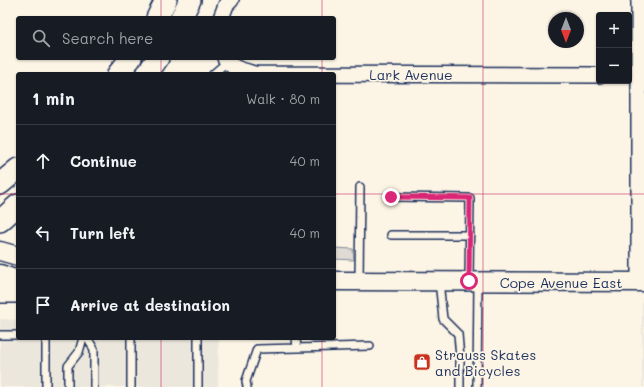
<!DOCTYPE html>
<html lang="en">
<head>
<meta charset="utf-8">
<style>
  body { margin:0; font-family:Mali,sans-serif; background:#20242c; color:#f1f3f6 }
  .controls { position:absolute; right:12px; top:12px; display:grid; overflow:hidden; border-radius:4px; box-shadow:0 1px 3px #0004 }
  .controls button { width:36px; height:36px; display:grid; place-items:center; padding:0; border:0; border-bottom:1px solid #363941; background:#171b24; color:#f1f3f6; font:20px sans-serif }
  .compass { position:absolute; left:548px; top:12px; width:36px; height:36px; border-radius:50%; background:#171b24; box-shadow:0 1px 3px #0004; rotate:180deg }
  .stop { position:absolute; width:12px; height:12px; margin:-9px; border:3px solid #db2777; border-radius:50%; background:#fff }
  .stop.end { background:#db2777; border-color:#fff; box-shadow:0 1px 4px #0008 }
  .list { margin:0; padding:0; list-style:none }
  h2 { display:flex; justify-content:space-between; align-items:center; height:52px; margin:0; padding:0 16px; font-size:17px }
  h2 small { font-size:13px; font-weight:400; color:#9ea1a6 }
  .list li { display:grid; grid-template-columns:26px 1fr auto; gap:12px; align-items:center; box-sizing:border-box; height:72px; padding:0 16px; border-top:1px solid #363941 }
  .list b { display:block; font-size:15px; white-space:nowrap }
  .list em { font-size:13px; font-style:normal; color:#9ea1a6 }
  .icon { flex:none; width:22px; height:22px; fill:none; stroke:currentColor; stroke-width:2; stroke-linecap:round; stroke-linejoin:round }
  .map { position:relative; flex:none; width:644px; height:387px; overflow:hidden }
  .search { position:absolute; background:#171b24; box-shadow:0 1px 3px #0004; left:16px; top:16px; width:320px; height:44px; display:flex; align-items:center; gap:10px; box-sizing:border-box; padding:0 14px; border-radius:4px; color:#9ea1a6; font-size:15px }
  .panel { position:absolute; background:#171b24; box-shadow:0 1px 3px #0004; left:16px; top:72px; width:320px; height:268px; border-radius:4px }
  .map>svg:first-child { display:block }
  .built { fill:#ece7dc }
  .green { fill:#dfdbd4; stroke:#7d8599 }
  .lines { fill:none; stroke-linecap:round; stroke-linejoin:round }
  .service-casing { stroke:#1b2f5e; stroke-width:10 }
  .minor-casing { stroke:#1b2f5e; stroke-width:18 }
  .tertiary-casing { stroke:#1b2f5e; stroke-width:21 }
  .secondary-casing { stroke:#1b2f5e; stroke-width:24 }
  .service { stroke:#fcf5e5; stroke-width:7 }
  .minor { stroke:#fcf5e5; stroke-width:15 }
  .tertiary { stroke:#fcf5e5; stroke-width:18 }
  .secondary { stroke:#fcf5e5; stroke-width:21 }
  .route { stroke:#db2777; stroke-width:5 }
  .grid { fill:none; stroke:#c2185b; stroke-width:1; stroke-opacity:0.55 }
  .labels { text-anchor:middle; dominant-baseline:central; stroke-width:3.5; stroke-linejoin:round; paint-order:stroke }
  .street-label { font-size:14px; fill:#1b2f5e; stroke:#fcf5e5 }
  .poi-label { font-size:14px; fill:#1b2f5e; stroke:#fcf5e5; text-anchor:start }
</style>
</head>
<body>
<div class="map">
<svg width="644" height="387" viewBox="0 0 644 387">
  <rect width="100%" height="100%" fill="#fcf5e5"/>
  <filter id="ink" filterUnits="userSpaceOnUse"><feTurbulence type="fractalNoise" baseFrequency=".025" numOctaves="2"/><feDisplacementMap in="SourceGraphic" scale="8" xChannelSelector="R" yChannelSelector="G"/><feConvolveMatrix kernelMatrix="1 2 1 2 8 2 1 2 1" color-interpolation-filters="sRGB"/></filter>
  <g filter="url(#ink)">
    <path class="built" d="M 642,301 L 644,301 L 644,387 L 642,387 Z
      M 0,319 L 18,320 L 18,338 L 219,338 L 218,387 L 0,387 Z"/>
    <path class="green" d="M 334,248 L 353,249 L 354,260 L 334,259 Z"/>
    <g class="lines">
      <defs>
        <path id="service" d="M 213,74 L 227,62
          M 391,197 L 470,198 L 469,281
          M 391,235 L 470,235
          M 359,281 L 360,187
          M 439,281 L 443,319 L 458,334 L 460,358 L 460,387
          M 0,335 L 18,335
          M 46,338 L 46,387
          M 87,338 L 94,349 L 94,387
          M 131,338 L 131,387
          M 198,338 L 198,387
          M 297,348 L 370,346
          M 68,387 L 68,366 L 79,352 L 83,338
          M 247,387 L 246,381 L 257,349 L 297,348 L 296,338
          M 477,387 L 478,281"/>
        <path id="minor" d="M 639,0 L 639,282
          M 221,18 L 226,5 L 231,0
          M 225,58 C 231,69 244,71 255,74 L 599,75"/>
        <path id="tertiary" d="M 0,251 L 18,256
          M 0,274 L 18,280
          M 334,281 L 644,282"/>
        <path id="secondary" d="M 157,18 L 166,0
          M 181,18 L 190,0
          M 118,74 L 131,58
          M 147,74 L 158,58
          M 0,184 L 18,169
          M 0,221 L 18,205
          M 0,292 L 18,292"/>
      </defs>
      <use href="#service" class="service-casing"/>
      <use href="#minor" class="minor-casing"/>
      <use href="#tertiary" class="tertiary-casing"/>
      <use href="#secondary" class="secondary-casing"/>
      <use href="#service" class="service"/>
      <use href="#minor" class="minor"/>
      <use href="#tertiary" class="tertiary"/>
      <use href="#secondary" class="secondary"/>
    </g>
  </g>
  <g class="lines" filter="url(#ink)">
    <path class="route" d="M 391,197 L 470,198 L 469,281"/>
  </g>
  <path class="grid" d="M 161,0 L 161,18M 322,0 L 322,18M 483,0 L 483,387M 161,58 L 161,74M 322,58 L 322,74M 0,194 L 18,194M 334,194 L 644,194M 161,338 L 161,387M 322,338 L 322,387"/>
  <defs>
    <symbol id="shop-square" viewBox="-11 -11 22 22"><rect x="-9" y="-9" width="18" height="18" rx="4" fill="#c8321e" stroke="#fcf5e5"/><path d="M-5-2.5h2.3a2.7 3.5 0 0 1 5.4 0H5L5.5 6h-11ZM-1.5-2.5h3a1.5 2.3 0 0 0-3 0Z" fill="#fff"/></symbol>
  </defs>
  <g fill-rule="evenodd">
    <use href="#shop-square" x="412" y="352" width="20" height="20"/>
  </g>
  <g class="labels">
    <g class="street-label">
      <text x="411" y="74">Lark Avenue</text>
      <text x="561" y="282">Cope Avenue East</text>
    </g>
    <g class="poi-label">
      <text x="435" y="354">Strauss Skates<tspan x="435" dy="16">and Bicycles</tspan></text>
    </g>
  </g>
</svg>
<div class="controls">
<button>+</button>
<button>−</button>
</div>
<svg class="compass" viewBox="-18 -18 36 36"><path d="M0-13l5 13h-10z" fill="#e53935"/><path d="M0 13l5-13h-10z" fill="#9ea1a6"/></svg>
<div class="stop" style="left:469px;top:281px"></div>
<div class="stop end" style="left:391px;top:197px"></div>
<div class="search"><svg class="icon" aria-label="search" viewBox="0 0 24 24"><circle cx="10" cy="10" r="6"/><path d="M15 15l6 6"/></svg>Search here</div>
<section class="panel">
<h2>1 min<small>Walk · 80 m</small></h2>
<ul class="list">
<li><svg class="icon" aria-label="ahead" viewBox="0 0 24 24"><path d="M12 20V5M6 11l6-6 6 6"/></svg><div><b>Continue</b></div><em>40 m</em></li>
<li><svg class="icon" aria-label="left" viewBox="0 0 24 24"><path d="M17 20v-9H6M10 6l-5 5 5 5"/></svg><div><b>Turn left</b></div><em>40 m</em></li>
<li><svg class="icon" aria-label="arrive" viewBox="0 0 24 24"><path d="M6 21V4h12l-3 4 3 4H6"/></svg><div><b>Arrive at destination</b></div></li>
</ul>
</section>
</div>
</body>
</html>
